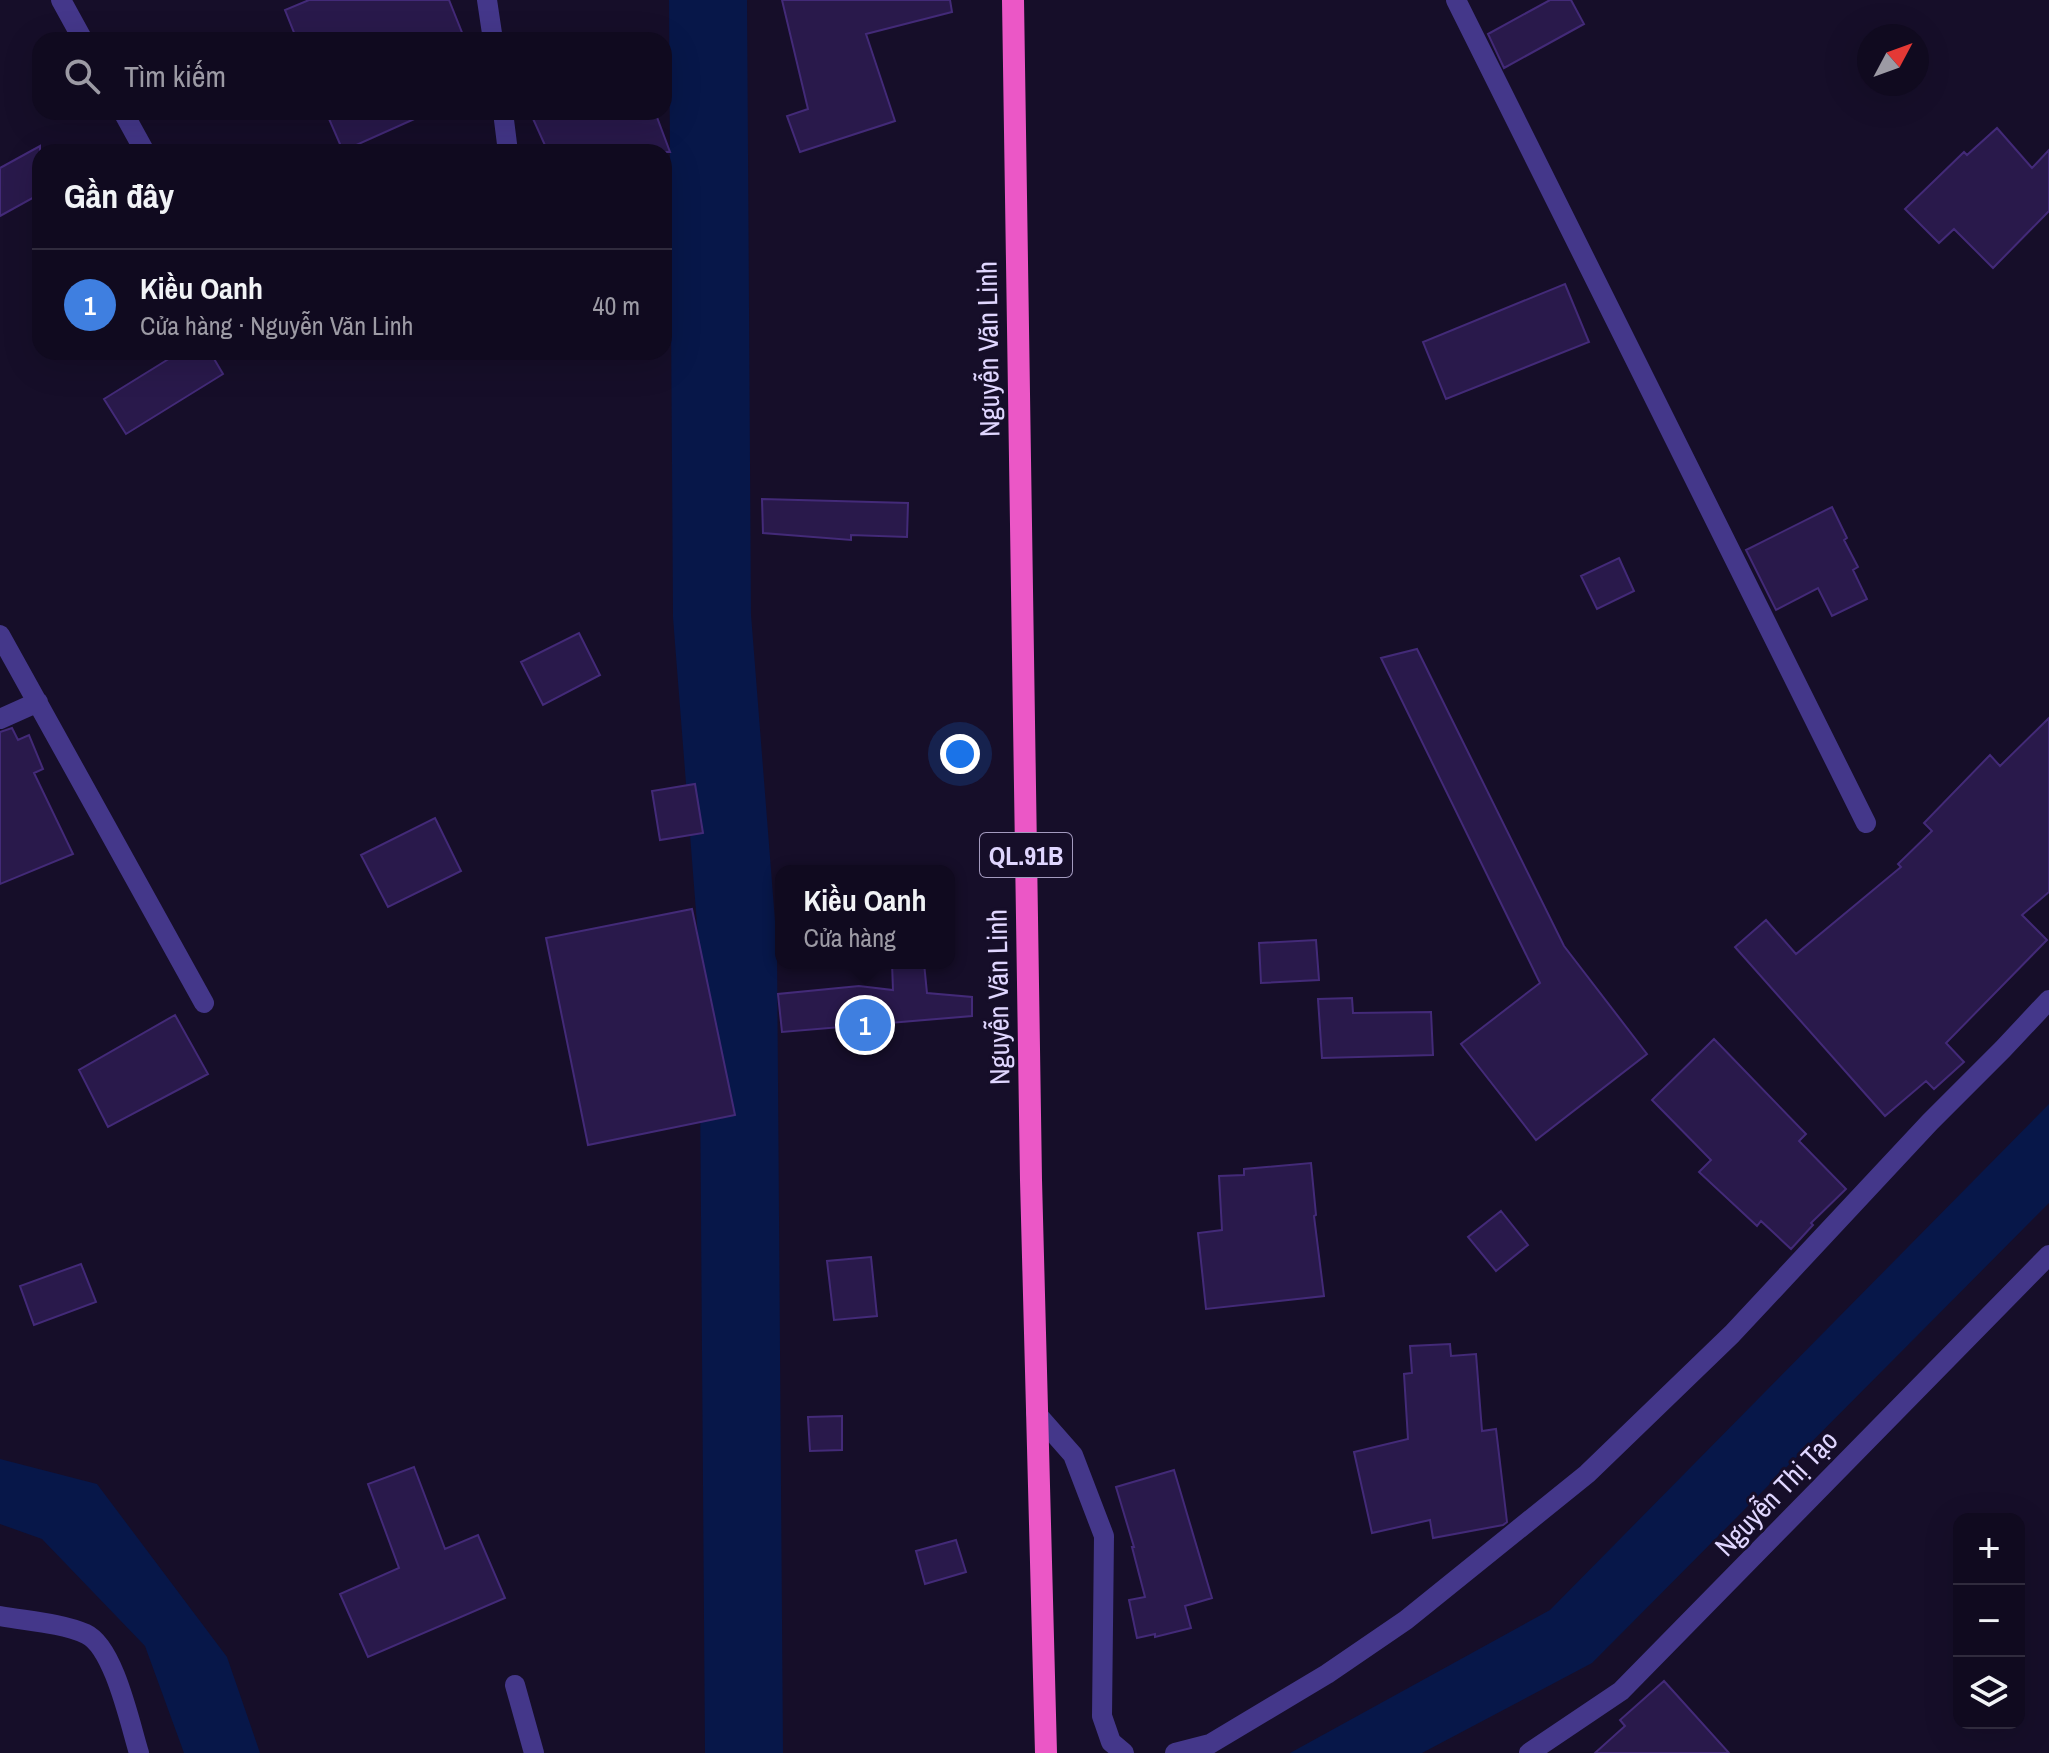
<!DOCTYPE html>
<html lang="vi">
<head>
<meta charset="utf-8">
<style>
  body { margin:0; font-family:"Archivo Narrow",sans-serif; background:#1e182c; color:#f1f3f6 }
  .controls { position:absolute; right:24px; bottom:24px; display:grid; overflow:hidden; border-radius:16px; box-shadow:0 8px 32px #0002 }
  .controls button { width:72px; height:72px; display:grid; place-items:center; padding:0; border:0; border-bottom:2px solid #302b3d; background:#100a1f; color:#f1f3f6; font:40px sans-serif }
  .compass { position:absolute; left:1857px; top:24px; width:72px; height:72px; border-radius:50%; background:#100a1f; box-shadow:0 8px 32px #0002; rotate:49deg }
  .you { position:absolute; left:960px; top:754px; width:28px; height:28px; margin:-20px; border:6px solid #fff; border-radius:50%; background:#1a73e8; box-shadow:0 0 0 12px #1a73e833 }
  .badge { display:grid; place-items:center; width:52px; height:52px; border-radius:50%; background:#02c6ff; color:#fff; font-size:26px; font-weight:700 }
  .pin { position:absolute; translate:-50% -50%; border:4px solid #fff; box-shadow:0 2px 8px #0006 }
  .popup { position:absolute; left:775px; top:865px; width:180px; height:104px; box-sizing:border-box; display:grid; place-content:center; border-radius:16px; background:#100a1f; filter:drop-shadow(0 2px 6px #0005); font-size:26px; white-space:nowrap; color:#9c9aa4 }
  .popup b { font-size:30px; color:#f1f3f6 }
  .popup::after { content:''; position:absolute; left:50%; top:100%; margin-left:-16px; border:16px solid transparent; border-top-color:#100a1f }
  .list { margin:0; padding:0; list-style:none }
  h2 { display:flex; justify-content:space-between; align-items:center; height:104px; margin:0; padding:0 32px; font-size:34px }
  h2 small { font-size:26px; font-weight:400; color:#9c9aa4 }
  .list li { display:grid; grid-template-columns:52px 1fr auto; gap:24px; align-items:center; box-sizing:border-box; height:112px; padding:0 32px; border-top:2px solid #302b3d }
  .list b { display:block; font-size:30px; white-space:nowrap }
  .list p { margin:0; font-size:26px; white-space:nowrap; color:#9c9aa4 }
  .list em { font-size:26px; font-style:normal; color:#9c9aa4 }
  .icon { flex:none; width:44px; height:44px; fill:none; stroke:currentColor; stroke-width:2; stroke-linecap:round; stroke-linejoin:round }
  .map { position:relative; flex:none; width:2049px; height:1753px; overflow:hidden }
  .search { position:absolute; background:#100a1f; box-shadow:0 8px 32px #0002; left:32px; top:32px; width:640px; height:88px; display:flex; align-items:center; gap:20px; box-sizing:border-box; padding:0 28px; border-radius:24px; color:#9c9aa4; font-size:30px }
  .panel { position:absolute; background:#100a1f; box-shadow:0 8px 32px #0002; left:32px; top:144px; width:640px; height:216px; border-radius:24px }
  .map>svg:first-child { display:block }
  .water { fill:#071749 }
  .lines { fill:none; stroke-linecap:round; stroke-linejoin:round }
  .river { stroke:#071749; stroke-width:78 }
  .building { fill:#29194b; stroke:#432a78; stroke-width:2 }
  .service { stroke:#44378a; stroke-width:20 }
  .minor { stroke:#44378a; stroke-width:20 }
  .trunk { stroke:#eb57c6; stroke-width:22 }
  .labels { text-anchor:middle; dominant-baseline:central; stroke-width:6; stroke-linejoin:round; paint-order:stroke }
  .shield { fill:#160e29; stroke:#a39abf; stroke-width:2 }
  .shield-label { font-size:26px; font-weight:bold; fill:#e0d6ff }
  .street-label { font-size:28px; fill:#e0d6ff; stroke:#160e29 }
</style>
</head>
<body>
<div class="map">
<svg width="2049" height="1753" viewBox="0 0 2049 1753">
  <rect width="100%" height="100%" fill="#160e29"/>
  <path class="water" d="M 2049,1104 L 2049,1203 L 1592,1663 L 1422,1753 L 1290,1753 L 1550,1610 Z
    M 0,1459 L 97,1484 L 227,1657 L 260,1753 L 184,1753 L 145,1646 L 42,1539 L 0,1524 Z"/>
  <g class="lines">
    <path class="river" d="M 708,0 L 712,616 L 738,948 L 744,1753"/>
  </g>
  <path class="building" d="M 309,0 L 449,0 L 465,40 L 297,40 L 285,10 Z
    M 782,0 L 950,0 L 952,12 L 866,34 L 895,121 L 800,152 L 787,116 L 808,109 Z
    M 1550,0 L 1571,0 L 1584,24 L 1504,68 L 1488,34 Z
    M 326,112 L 430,112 L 343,151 Z
    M 530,112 L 655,112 L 670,152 L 548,152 Z
    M 1997,128 L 2032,168 L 2049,150 L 2049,211 L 1993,268 L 1954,229 L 1939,243 L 1905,209 L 1964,152 L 1967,155 Z
    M 40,146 L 40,194 L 0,216 L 0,168 Z
    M 1565,284 L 1589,342 L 1446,399 L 1423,342 Z
    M 180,352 L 210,352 L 223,374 L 126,434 L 104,399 Z
    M 762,499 L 908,503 L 907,537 L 851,535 L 851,540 L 763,533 Z
    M 1832,507 L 1847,538 L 1844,540 L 1858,567 L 1853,570 L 1867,599 L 1832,616 L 1818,588 L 1776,610 L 1746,550 Z
    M 1619,558 L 1634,591 L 1597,609 L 1581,576 Z
    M 579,633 L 600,675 L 543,705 L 521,662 Z
    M 1417,649 L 1564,946 L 1647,1054 L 1536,1140 L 1461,1044 L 1540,983 L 1381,658 Z
    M 2049,718 L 2049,892 L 2022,915 L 2047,940 L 1946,1043 L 1964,1062 L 1934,1089 L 1926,1081 L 1885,1116 L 1735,947 L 1766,920 L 1796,954 L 1901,867 L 1898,864 L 1932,831 L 1924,823 L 1990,755 L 2000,766 Z
    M 12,728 L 18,740 L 29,735 L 43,769 L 34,773 L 73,854 L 0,884 L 0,732 Z
    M 695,784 L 703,833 L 660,840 L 652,791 Z
    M 435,818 L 461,871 L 388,907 L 361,855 Z
    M 692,909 L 735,1115 L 588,1145 L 546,938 Z
    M 1316,940 L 1319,980 L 1261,983 L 1259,943 Z
    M 892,963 L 924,963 L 927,993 L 972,997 L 972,1016 L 782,1032 L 778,994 L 859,986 L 893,990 Z
    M 1352,998 L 1353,1013 L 1431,1012 L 1433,1055 L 1322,1058 L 1318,999 Z
    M 175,1015 L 208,1074 L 108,1127 L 79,1070 Z
    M 1714,1039 L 1806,1134 L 1799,1141 L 1846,1189 L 1811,1223 L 1813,1225 L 1791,1249 L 1761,1221 L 1757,1226 L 1699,1172 L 1711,1160 L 1652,1100 Z
    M 1311,1163 L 1316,1215 L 1314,1216 L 1324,1296 L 1206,1309 L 1198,1233 L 1222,1230 L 1219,1176 L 1244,1175 L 1244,1169 Z
    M 1501,1211 L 1528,1245 L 1496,1271 L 1468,1237 Z
    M 871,1257 L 877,1316 L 834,1320 L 827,1261 Z
    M 81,1264 L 96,1302 L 34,1325 L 20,1286 Z
    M 1450,1344 L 1451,1356 L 1476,1354 L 1482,1431 L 1496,1429 L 1507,1522 L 1503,1525 L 1433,1538 L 1430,1520 L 1372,1533 L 1354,1452 L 1408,1439 L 1404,1374 L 1412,1373 L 1410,1346 Z
    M 842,1416 L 842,1450 L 810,1451 L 808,1417 Z
    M 414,1467 L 445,1549 L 478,1535 L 505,1598 L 368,1657 L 340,1594 L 399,1568 L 368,1484 Z
    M 1174,1470 L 1212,1598 L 1185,1606 L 1191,1628 L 1155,1637 L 1155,1634 L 1137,1638 L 1129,1600 L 1145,1597 L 1132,1547 L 1134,1547 L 1116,1487 Z
    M 956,1540 L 966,1572 L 925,1584 L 916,1551 Z
    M 1664,1681 L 1729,1753 L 1595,1753 L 1625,1726 L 1620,1720 Z"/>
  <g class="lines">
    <path class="service" d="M 1456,0 L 1866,823
      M 1036,1413 L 1073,1455 L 1104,1536 L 1102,1716 L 1111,1742 L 1124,1753
      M 0,1616 C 27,1621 61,1623 86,1634 C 114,1647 130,1724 139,1753
      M 515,1685 L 534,1753
      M 1175,1753 L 1210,1744 L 1327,1674 L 1406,1620 L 1587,1474 L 1732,1334 L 1930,1122 L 2003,1049 L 2049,1000"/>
    <path class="minor" d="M 61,0 L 83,40
      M 487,0 L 493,40
      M 123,112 L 145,152
      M 503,112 L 508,152
      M 0,635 L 204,1003
      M 0,719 L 38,702
      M 1529,1753 L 1621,1691 L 2049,1255"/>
    <path class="trunk" d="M 1013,0 L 1031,1180 L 1046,1753"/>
  </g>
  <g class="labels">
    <rect class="shield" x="980" y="833" width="92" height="44" rx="6"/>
    <g class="shield-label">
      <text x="1026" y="855">QL.91B</text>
    </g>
    <g class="street-label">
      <text transform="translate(988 349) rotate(-91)">Nguyễn Văn Linh</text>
      <text transform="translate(998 997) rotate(-91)">Nguyễn Văn Linh</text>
      <text transform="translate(1776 1493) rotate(-46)">Nguyễn Thị Tạo</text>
    </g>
  </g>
</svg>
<div class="controls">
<button>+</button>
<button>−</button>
<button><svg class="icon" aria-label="layers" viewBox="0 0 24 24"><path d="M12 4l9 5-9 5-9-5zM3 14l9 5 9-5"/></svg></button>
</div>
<svg class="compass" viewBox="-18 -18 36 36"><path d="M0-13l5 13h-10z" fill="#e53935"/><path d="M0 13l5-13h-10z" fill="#9c9aa4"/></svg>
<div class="you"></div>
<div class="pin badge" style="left:865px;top:1025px;background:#3f7fe0">1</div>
<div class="popup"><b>Kiều Oanh</b>Cửa hàng</div>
<div class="search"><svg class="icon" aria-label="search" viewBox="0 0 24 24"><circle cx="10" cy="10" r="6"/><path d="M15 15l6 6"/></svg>Tìm kiếm</div>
<section class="panel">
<h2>Gần đây<small></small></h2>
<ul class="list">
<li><span class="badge" style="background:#3f7fe0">1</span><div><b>Kiều Oanh</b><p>Cửa hàng · Nguyễn Văn Linh</p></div><em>40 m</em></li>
</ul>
</section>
</div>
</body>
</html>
